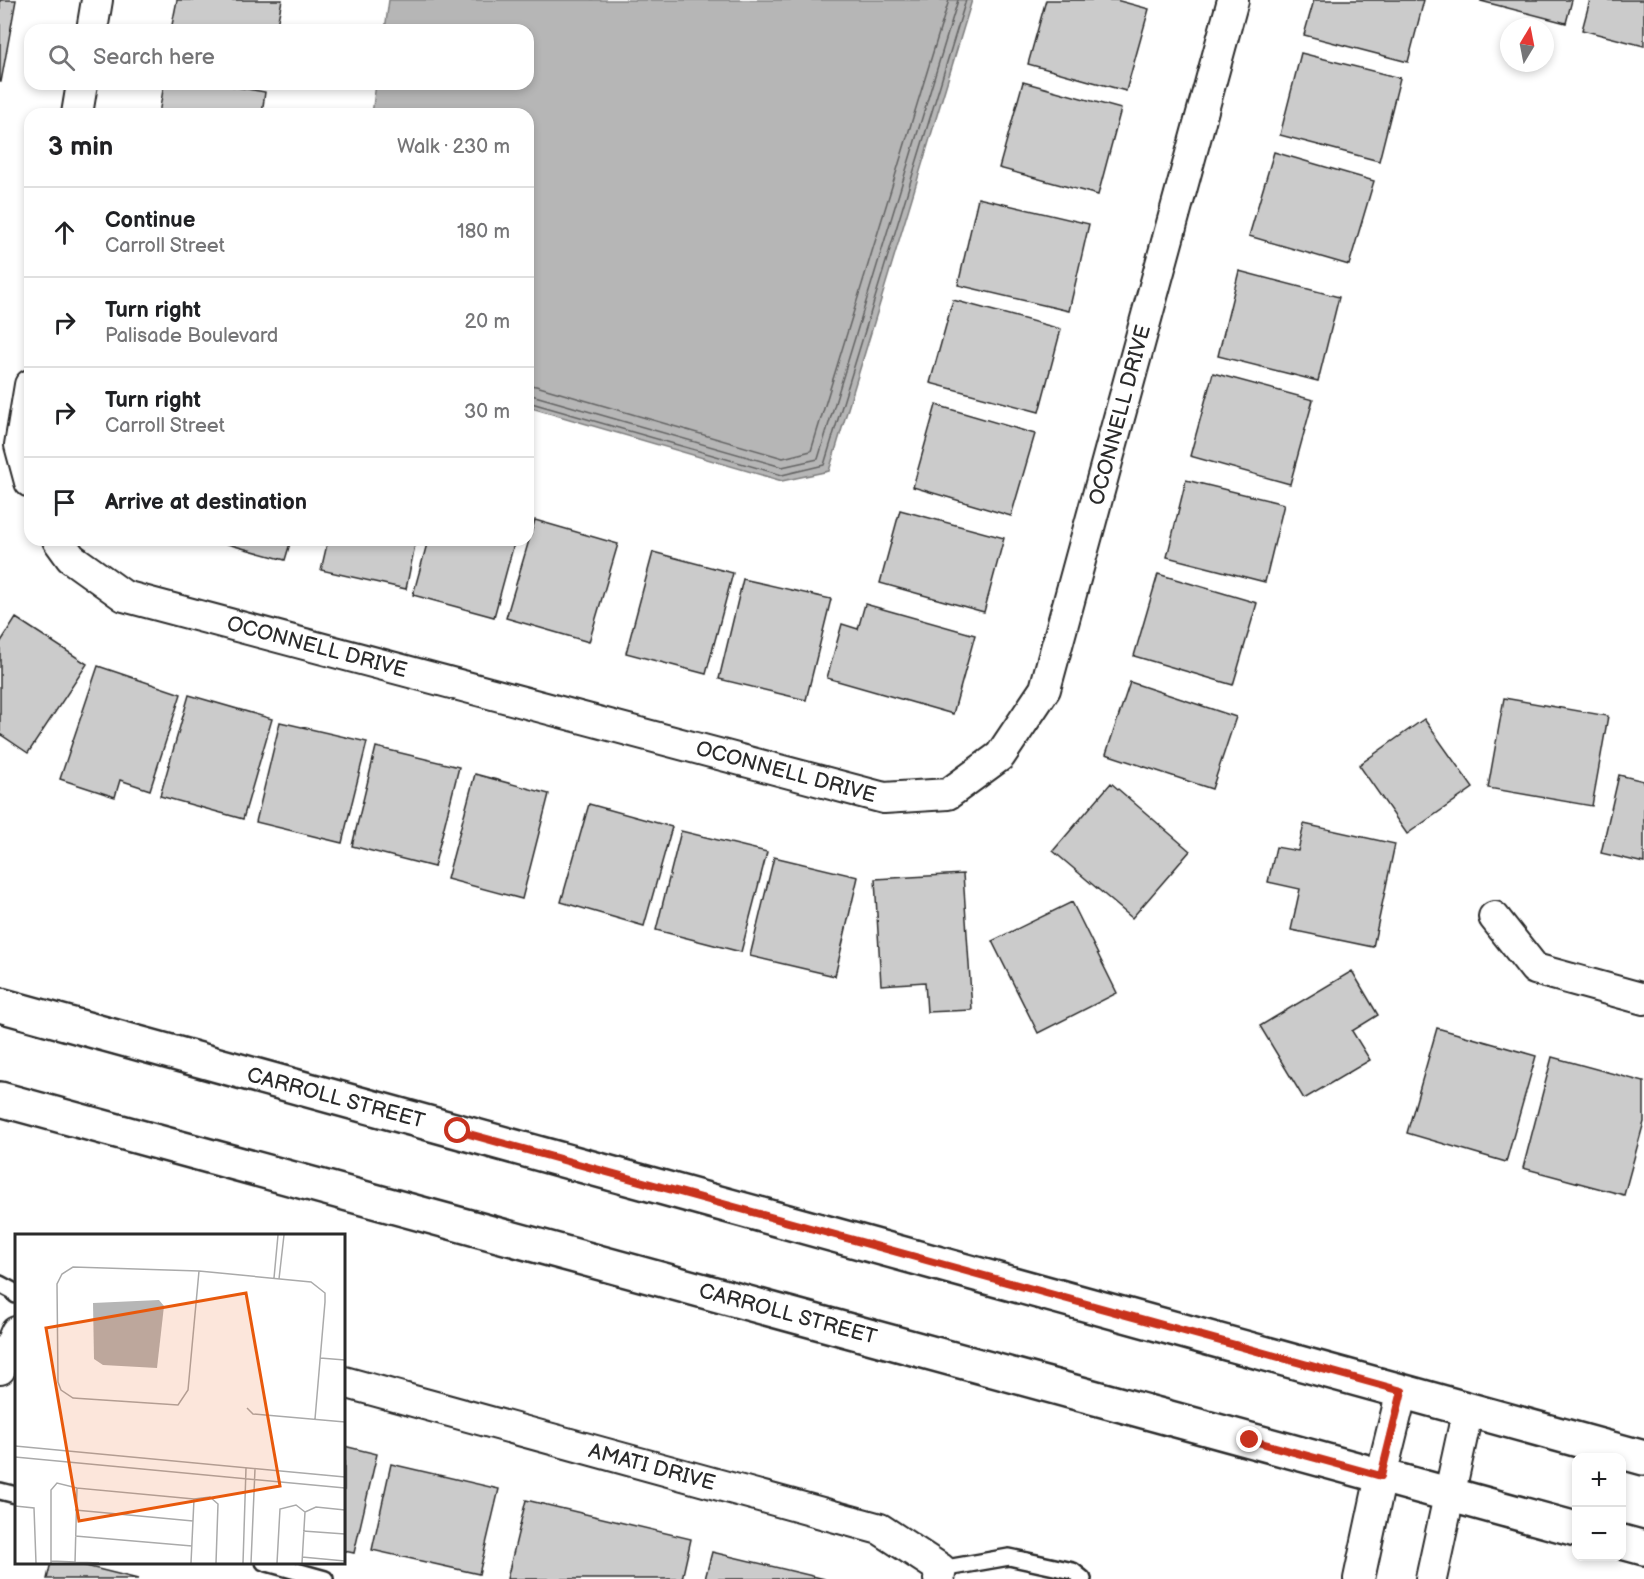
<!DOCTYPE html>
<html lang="en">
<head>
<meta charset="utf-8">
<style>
  body { margin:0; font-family:"Balsamiq Sans",sans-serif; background:#f6f6f6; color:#202124 }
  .controls { position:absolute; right:18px; bottom:18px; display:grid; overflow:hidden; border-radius:12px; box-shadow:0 3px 9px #0003 }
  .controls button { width:54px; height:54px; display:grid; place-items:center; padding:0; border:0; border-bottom:2px solid #e0e0e0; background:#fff; color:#202124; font:30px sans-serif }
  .compass { position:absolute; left:1500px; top:18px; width:54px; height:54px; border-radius:50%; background:#fff; box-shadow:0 3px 9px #0003; rotate:10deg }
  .stop { position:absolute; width:18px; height:18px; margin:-14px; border:4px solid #c8321e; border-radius:50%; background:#fff }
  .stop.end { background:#c8321e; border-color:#fff; box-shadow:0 2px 6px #0008 }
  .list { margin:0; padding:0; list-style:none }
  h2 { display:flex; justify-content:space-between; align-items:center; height:78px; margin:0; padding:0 24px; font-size:26px }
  h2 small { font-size:20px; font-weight:400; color:#757577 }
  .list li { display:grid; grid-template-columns:39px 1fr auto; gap:18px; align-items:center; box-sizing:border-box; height:90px; padding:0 24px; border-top:2px solid #e0e0e0 }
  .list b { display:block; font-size:22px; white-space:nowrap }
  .list p { margin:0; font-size:20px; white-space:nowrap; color:#757577 }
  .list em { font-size:20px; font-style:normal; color:#757577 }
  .icon { flex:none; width:33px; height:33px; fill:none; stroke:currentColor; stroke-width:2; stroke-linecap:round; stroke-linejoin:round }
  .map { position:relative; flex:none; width:1644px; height:1579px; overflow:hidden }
  .search { position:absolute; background:#fff; box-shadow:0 3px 9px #0003; left:24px; top:24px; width:510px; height:66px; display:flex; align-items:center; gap:15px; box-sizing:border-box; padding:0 21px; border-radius:18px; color:#757577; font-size:22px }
  .panel { position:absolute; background:#fff; box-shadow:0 3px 9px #0003; left:24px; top:108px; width:510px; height:438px; border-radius:18px }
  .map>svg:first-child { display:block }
  .water { fill:#b6b6b6; stroke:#7e7e7e; stroke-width:1.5 }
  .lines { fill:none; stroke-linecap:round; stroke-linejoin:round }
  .shore { stroke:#636363; stroke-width:1.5 }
  .building { fill:#cbcbcb; stroke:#2b2b2b; stroke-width:1.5 }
  .lane-casing { stroke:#2b2b2b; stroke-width:20 }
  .street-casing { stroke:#2b2b2b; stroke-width:34 }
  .primary-casing { stroke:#2b2b2b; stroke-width:38 }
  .lane { stroke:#fff; stroke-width:15 }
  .street { stroke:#fff; stroke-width:30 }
  .primary { stroke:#fff; stroke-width:33 }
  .route { stroke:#c8321e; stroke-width:8 }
  .labels { text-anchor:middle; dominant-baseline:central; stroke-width:4.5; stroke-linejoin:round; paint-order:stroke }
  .street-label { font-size:21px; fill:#2b2b2b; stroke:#fff }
  .inset-road { fill:none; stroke:#aaa; stroke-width:1.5 }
  .view { fill:#e8590c; fill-opacity:0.15; stroke:#e8590c; stroke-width:3 }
  .inset-edge { fill:none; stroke:#2b2b2b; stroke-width:3 }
</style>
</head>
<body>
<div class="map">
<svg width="1644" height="1579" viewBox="0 0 1644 1579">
  <rect width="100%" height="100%" fill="#fff"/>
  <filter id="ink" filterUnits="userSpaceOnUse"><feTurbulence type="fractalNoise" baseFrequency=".0167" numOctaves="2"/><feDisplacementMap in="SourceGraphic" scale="12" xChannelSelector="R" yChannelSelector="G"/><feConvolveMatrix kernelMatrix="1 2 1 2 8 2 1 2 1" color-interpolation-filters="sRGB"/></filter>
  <g filter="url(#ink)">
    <path class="water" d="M 389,0 L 972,0 L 829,471 L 782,481 L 528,407 L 528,114 L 372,114 L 376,84 L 528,84 L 528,30 L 385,30 Z"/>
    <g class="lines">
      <path class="shore" d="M 528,385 L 536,386 L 783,458 L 811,451 L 949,0
        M 528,394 L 782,467 L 818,459 L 958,0
        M 528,402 L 782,475 L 824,465 L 966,0"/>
    </g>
    <path class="building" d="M 0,0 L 16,0 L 1,82 L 0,82 Z
      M 177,0 L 282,0 L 276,30 L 171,30 Z
      M 1046,0 L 1116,0 L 1149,9 L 1126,91 L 1028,64 Z
      M 1314,0 L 1424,0 L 1408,62 L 1304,35 Z
      M 1482,0 L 1572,0 L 1566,23 L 1481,1 Z
      M 1590,0 L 1644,0 L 1644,46 L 1582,30 Z
      M 1301,53 L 1400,78 L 1379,161 L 1280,135 Z
      M 1023,82 L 1121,109 L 1098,195 L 999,168 Z
      M 164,84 L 219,84 L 265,92 L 262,114 L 159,114 Z
      M 1274,152 L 1374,181 L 1349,265 L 1249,236 Z
      M 978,198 L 1089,224 L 1069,311 L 958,285 Z
      M 1239,271 L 1339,297 L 1318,381 L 1218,356 Z
      M 953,300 L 1061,329 L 1039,412 L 930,383 Z
      M 1213,373 L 1313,400 L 1290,484 L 1190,456 Z
      M 936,405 L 1035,434 L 1011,516 L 913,487 Z
      M 1186,480 L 1284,504 L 1265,582 L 1167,557 Z
      M 900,510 L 1004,538 L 984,612 L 880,583 Z
      M 535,520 L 618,544 L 589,642 L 506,618 Z
      M 213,540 L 291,540 L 285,560 Z
      M 328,540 L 416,540 L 406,589 L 321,570 Z
      M 428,540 L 515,540 L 494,617 L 413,595 Z
      M 653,552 L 733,573 L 706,674 L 626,653 Z
      M 1158,574 L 1257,603 L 1233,685 L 1134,656 Z
      M 743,579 L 831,599 L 806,700 L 719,679 Z
      M 865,604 L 975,635 L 953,714 L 827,678 L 842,624 L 858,629 Z
      M 16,618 L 87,664 L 28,753 L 0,734 L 0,643 Z
      M 98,666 L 181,694 L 150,790 L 120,780 L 115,797 L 60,779 Z
      M 1130,682 L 1236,717 L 1212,789 L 1106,754 Z
      M 189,695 L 272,719 L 243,819 L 160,796 Z
      M 1504,698 L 1608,716 L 1592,806 L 1488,788 Z
      M 1424,719 L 1473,788 L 1407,834 L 1359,765 Z
      M 280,722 L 367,742 L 342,843 L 256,822 Z
      M 376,747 L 459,767 L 434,867 L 352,846 Z
      M 475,774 L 549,794 L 522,899 L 447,879 Z
      M 1619,775 L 1644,781 L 1644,863 L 1601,853 Z
      M 1111,783 L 1190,851 L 1132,918 L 1053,851 Z
      M 589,804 L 672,827 L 644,926 L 561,902 Z
      M 1304,824 L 1395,844 L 1373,947 L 1291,930 L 1300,889 L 1268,882 L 1276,847 L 1298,851 Z
      M 681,831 L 767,852 L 741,952 L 656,930 Z
      M 774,857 L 858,877 L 835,976 L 750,956 Z
      M 963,874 L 972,1010 L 927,1012 L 925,982 L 881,985 L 875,879 Z
      M 1072,902 L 1117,993 L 1038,1033 L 992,941 Z
      M 1352,971 L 1378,1015 L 1352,1031 L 1370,1060 L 1304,1099 L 1260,1026 Z
      M 1437,1028 L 1536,1056 L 1506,1162 L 1407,1133 Z
      M 1552,1057 L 1644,1082 L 1644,1122 L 1624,1195 L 1523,1168 Z
      M 344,1446 L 377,1454 L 354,1553 L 344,1551 Z
      M 391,1464 L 499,1489 L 479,1574 L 372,1550 Z
      M 526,1500 L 691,1539 L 682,1579 L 507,1579 Z
      M 712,1552 L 825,1579 L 705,1579 Z
      M 51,1562 L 70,1562 L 138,1579 L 47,1579 Z"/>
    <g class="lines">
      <defs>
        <path id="lane" d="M 0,1284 L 15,1292 L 16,1295
          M 0,1491 L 16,1495
          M 264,1562 L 325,1579
          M 941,1569 L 1009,1557 L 1073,1571 L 1083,1579"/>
        <path id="street" d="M 92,30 L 97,0
          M 77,114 L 82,84
          M 30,385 L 20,445 L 30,482
          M 58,540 L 71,558 L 124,596 L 884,798 L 948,794 L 1000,756 L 1045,689 L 1233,0
          M 1494,917 L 1535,969 L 1644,999
          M 0,1369 L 16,1332
          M 344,1382 L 880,1529 L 941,1569 L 939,1579
          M 1359,1579 L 1381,1476 L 1402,1391
          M 1431,1579 L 1468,1409"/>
        <path id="primary" d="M 0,1005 L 1644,1458
          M 0,1099 L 1576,1529
          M 1622,1542 L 1644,1548"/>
      </defs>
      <use href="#lane" class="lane-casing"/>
      <use href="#street" class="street-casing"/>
      <use href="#primary" class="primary-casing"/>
      <use href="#lane" class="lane"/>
      <use href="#street" class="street"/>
      <use href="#primary" class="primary"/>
    </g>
  </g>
  <g class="lines" filter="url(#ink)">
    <path class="route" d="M 458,1131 L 1402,1391 L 1381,1476 L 1250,1440"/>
  </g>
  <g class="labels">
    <g class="street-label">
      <text transform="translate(1120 415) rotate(-75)">OCONNELL DRIVE</text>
      <text transform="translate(317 647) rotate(15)">OCONNELL DRIVE</text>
      <text transform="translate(786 772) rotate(15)">OCONNELL DRIVE</text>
      <text transform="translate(336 1098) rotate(15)">CARROLL STREET</text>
      <text transform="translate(788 1314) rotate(15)">CARROLL STREET</text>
      <text transform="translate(652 1467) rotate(15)">AMATI DRIVE</text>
    </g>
  </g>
  <g transform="translate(15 1234)">
    <rect width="330" height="330" fill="#fff"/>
    <path d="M 144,66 L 149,72 L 142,134 L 88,131 L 79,125 L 78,69 Z" fill="#b6b6b6"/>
    <path class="inset-road" d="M 184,37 L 173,156 L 163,171 L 58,164 L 46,156 L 43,148 L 42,50 L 47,40 L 58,33 L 184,37 L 296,48 L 310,59 L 310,68 L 300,185M 259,44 L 263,1M 264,45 L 269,1M 305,124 L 330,126M 232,174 L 238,180 L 330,188M 0,212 L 330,243M 0,223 L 330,254M 179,265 L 195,263 L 203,270 L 201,329M 0,272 L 19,274 L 21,329M 60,276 L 178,287M 288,297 L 330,300M 60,302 L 177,312M 287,323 L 330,327M 36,327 L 84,329M 36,329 L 36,256 L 42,249 L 62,254M 60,329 L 62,254 L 179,265M 176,329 L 179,265M 228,329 L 231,234M 236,329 L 240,235M 262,329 L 265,275 L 281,271 L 290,278M 287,329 L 290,278 L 301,273 L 330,276"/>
    <path class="view" d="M 231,59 L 265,252 L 64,287 L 31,94 Z"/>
    <rect width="330" height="330" class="inset-edge"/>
  </g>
</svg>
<div class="controls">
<button>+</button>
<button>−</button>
</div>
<svg class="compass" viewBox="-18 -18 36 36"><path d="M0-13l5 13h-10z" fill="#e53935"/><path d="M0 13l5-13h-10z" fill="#757577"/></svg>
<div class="stop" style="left:458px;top:1131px"></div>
<div class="stop end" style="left:1250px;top:1440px"></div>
<div class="search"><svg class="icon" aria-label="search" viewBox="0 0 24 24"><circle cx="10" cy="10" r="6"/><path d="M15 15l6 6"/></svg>Search here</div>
<section class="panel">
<h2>3 min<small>Walk · 230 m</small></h2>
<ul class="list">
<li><svg class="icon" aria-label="ahead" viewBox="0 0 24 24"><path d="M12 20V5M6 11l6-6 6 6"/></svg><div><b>Continue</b><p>Carroll Street</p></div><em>180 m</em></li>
<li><svg class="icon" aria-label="right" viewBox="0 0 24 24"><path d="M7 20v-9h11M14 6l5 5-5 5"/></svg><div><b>Turn right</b><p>Palisade Boulevard</p></div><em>20 m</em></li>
<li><svg class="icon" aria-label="right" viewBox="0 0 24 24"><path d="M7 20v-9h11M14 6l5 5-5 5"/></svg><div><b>Turn right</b><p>Carroll Street</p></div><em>30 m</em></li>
<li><svg class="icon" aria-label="arrive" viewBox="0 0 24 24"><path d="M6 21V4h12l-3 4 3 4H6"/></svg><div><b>Arrive at destination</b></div></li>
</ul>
</section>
</div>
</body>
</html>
